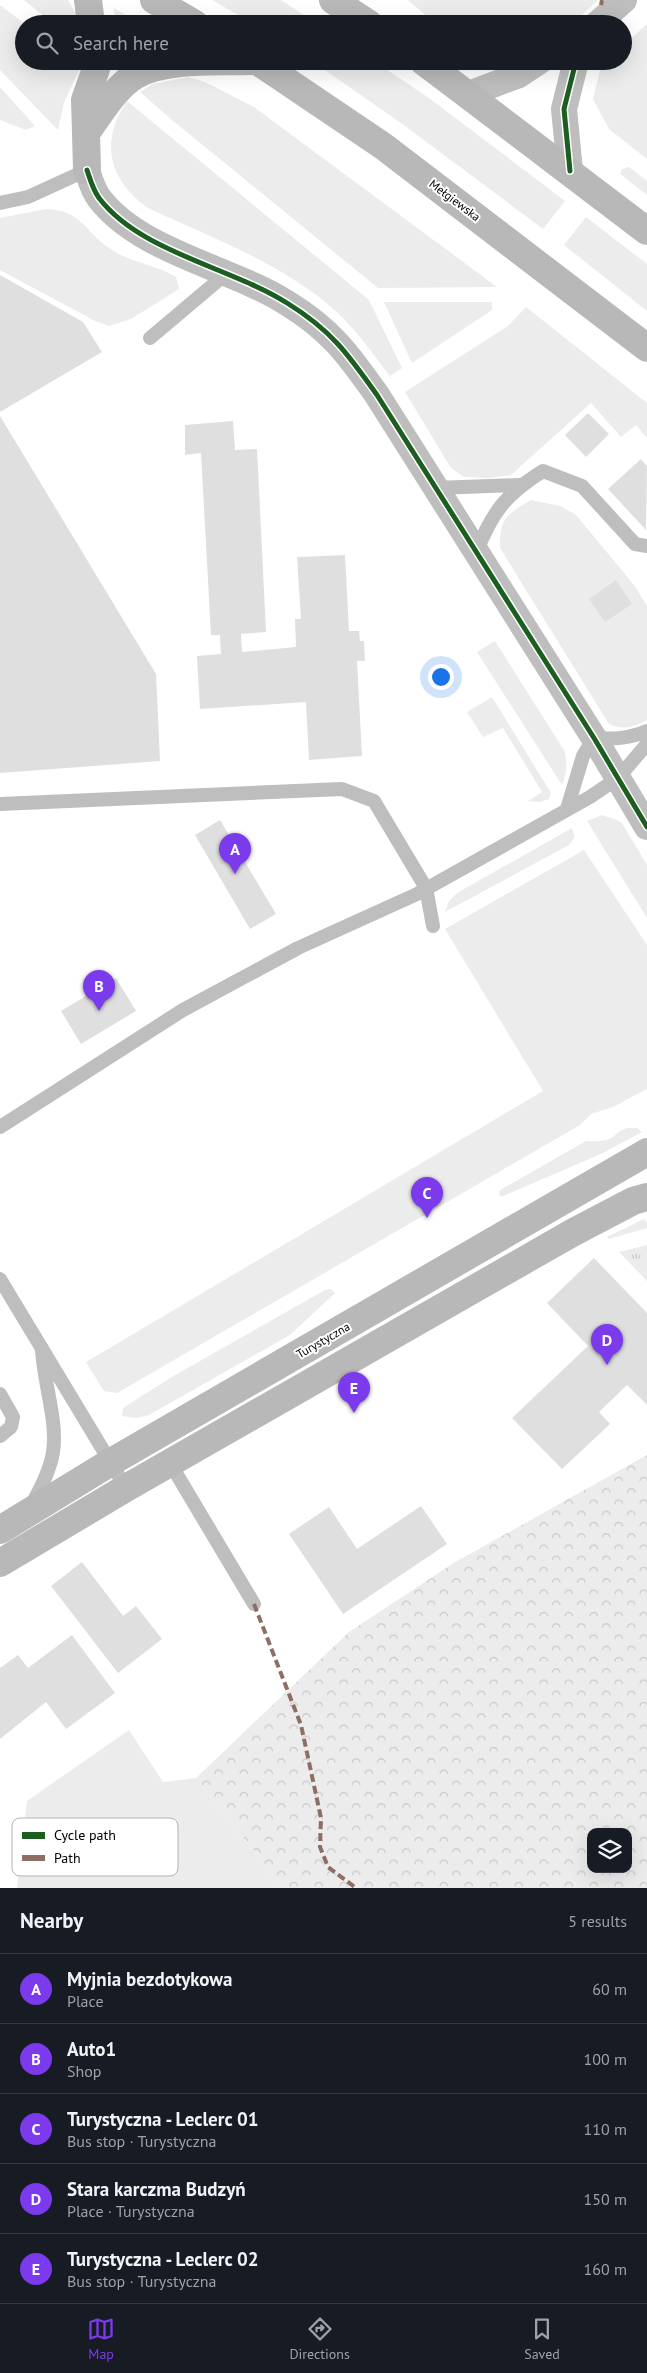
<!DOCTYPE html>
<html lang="en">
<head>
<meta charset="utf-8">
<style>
  body { margin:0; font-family:"PT Sans",sans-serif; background:#242831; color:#f1f3f6 }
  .controls { position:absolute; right:15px; bottom:15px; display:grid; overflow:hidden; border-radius:10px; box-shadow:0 5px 20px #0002 }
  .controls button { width:45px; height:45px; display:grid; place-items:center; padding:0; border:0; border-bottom:1px solid #363941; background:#171b24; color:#f1f3f6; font:25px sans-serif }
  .you { position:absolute; left:440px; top:676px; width:18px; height:18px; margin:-12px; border:4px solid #fff; border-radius:50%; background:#1a73e8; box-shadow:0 0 0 8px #1a73e833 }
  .badge { display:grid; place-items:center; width:32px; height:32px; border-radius:50%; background:#7c3aed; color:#fff; font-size:16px; font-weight:700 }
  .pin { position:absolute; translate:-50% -41px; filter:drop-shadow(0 1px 2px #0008) }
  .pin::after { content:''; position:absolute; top:26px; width:18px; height:15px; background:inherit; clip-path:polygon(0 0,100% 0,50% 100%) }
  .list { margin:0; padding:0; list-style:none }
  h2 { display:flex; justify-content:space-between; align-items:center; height:65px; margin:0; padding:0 20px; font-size:21px }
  h2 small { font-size:16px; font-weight:400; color:#9ea1a6 }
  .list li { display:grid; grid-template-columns:32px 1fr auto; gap:15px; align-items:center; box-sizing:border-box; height:70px; padding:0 20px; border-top:1px solid #363941 }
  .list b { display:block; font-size:19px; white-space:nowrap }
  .list p { margin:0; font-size:16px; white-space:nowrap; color:#9ea1a6 }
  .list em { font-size:16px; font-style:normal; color:#9ea1a6 }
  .icon { flex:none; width:28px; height:28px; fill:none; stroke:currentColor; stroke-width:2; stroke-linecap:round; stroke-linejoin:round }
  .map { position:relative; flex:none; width:647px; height:1888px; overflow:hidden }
  .search { position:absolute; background:#171b24; box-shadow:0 5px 20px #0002; left:15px; right:15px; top:15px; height:55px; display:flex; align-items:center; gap:12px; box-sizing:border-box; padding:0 18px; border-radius:28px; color:#9ea1a6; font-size:19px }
  .sheet { height:415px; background:#171b24 }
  nav { display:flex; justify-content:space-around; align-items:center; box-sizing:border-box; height:70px; border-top:1px solid #363941; background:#171b24; font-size:14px; color:#9ea1a6 }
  nav a { display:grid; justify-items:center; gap:2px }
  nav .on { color:#7c3aed }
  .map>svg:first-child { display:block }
  .grass { fill:#ececec }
  .forest { fill:url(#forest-crowns); fill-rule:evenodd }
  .park { fill:url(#park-tufts) }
  .building { fill:#dfdfdf }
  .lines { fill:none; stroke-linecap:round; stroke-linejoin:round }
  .service { stroke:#bebebe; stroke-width:14 }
  .minor { stroke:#bebebe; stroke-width:26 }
  .secondary { stroke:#b8b8b8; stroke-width:28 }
  .quiet { stroke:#8d6e63; stroke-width:4; stroke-dasharray:8 4; stroke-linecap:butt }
  .cycleway-casing { stroke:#fff; stroke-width:8 }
  .cycleway { stroke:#1b5e20; stroke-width:5 }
  .labels { text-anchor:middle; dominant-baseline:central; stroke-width:4; stroke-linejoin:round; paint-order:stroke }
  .street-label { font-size:12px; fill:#000; stroke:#fff }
  .key { fill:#fff; stroke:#b2b2b2; stroke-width:1 }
  .key-label { font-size:14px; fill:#000 }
</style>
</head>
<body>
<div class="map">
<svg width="647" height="1888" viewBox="0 0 647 1888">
  <defs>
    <pattern id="forest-crowns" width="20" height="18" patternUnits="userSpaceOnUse" patternTransform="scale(1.25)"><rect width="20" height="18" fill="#ececec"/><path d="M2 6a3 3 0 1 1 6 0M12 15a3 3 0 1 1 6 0" fill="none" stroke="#c9c9c9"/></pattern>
    <pattern id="park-tufts" width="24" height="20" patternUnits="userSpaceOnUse" patternTransform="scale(1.25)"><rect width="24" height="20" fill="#ececec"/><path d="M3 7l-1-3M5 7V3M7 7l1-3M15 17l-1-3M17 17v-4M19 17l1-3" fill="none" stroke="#c9c9c9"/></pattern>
  </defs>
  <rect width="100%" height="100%" fill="#fff"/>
  <path class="grass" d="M 24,0 L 68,0 L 82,24 L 54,24 Z
    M 212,0 L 281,0 L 317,24 L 254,24 Z
    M 408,0 L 598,0 L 572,24 L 436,24 Z
    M 0,5 L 25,24 L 24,61 L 75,61 L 81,66 L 64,103 L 58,130 L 0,70 Z
    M 114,8 L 140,24 L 115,24 Z
    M 647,24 L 647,159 L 609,129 L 593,99 L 601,66 L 606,61 L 623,61 L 623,46 Z
    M 312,61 L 374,61 L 429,98 L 565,201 L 543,229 L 405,126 Z
    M 188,77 L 205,82 L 254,107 L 497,287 L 378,288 L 172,120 L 140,92 L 153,84 Z
    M 0,87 L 35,126 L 26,130 L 0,120 Z
    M 127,101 L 369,300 L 402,368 L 390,376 C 370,350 350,321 324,301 C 273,260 208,236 148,208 C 109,180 99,142 127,101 Z
    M 629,167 L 647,181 L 647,195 L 620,174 L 622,169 Z
    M 46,209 C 83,211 83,230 109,248 C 130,263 155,264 176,277 L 179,289 L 131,319 L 109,326 L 95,321 L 0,270 L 0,218 Z
    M 586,217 L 647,264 L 647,311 L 564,245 Z
    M 384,302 L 492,302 L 492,310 L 412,363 Z
    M 526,307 L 647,403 L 647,438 L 636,425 L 621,437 L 591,403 L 511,475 L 489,478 L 464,477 L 451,468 L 405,392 L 508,326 Z
    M 531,500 L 560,506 L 576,515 L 634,585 L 647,606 L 647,720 C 634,728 622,730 609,724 L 500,548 C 499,519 507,514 531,500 Z
    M 495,641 L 565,752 C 567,765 567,773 562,785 L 477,652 Z
    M 492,697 L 551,793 L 549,799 L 540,802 L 528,801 L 542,792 L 503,728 L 483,737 L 467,712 Z
    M 602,815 L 617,820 L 622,823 L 647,865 L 647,918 L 587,821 Z
    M 572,828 L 575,837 L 569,845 L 445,912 L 449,901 L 457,893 Z
    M 584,850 L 647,945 L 647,1089 L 613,1107 L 591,1114 L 580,1125 L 117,1393 L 104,1391 L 86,1362 L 543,1091 L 445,929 Z
    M 628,1128 L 637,1128 L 642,1132 L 603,1153 L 501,1197 L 499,1193 L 500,1190 L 586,1141 C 595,1141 606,1143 614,1136 C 619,1132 620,1130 628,1128 Z
    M 644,1219 L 647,1222 L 647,1228 L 609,1239 L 607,1237 Z
    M 331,1289 L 335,1293 L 290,1335 L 149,1415 L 136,1418 L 122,1416 L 123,1408 L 170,1378 L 325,1290 Z
    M 129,1730 L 163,1782 L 196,1778 L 284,1888 L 17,1888 L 27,1801 Z"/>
  <path class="forest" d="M 647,1455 L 647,1888 L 284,1888 L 196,1778 L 349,1632 L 452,1564 ZM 591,1832 L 628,1832 L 628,1869 L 591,1869 Z"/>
  <path class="park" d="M 647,1245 L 647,1281 L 619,1252 Z"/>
  <path class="building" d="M 0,275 L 83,322 L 102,352 L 0,412 Z
    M 588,413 L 609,434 L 586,457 L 565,435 Z
    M 0,416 L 156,674 L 160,761 L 0,773 Z
    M 233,421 L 235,450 L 257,449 L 266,632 L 241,634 L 242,652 L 296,647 L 295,619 L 301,619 L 297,557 L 345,555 L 349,631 L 359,631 L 360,641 L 364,641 L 365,661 L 357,661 L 362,756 L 309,760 L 306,702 L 200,709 L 197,656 L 221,654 L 220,635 L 211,635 L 201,453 L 185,455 L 185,425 Z
    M 641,459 L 647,466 L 646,530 L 608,489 Z
    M 616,580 L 632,604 L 605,622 L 589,599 Z
    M 220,820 L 276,914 L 250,929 L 195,835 Z
    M 116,978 L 136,1011 L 81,1044 L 61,1011 Z
    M 594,1258 L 647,1313 L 647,1405 L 627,1385 L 599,1412 L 610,1424 L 562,1469 L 512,1418 L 588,1346 L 547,1303 Z
    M 421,1506 L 447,1544 L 343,1614 L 289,1534 L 329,1507 L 357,1549 Z
    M 82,1562 L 123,1616 L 136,1606 L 162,1639 L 118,1673 L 51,1586 Z
    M 72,1635 L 115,1693 L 66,1729 L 46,1702 L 0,1739 L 0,1668 L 18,1655 L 28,1668 Z"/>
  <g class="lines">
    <path class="service" d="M 0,203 L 28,197 L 87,170
      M 150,338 L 227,273
      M 435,488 L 520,485
      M 476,553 C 492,512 506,494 543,471 L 582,486 L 635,544 L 647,546
      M 0,804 L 342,789 L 374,801 L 426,888 L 433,926
      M 567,809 L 583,756 L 594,738 C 613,739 629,739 647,731
      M 0,1127 L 183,1010 L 298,948 L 417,894 L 590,797 L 618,778 L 647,744
      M 0,1279 L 126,1488
      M 0,1394 L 13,1417 L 11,1427 L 0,1436
      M 170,1463 L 254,1604
      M 31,1506 C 40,1489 50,1471 53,1452 C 58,1421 43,1381 42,1348"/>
    <path class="minor" d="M 597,24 L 624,0
      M 469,94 L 519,75 L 540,61
      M 87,170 C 90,179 93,190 99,198 C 140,252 230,267 287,303 C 331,330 348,354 377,395 L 594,738 L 647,827
      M 570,171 L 564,109 L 576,61"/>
    <path class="secondary" d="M 88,0 L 91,24
      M 154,0 L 195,24
      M 333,0 L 369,24
      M 96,61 L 96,69 L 85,100 L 86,133 C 100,114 115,87 136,75 C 165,58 218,62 251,61
      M 257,61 L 383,146 L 647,348
      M 423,61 L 647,231
      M 86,133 L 87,170
      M 0,1530 L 111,1462 L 647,1152
      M 0,1563 L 126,1488 L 572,1233 L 633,1201 L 647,1197"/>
    <path class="quiet" d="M 601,5 L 602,0
      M 254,1604 L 301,1725 L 321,1818 L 320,1847 L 328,1867 L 356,1888"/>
    <defs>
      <path id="cycleway" d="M 87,170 C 90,179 93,190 99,198 C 140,252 230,267 287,303 C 331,330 348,354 377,395 L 594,738 L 647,827
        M 570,171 L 564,109 L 576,61"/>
    </defs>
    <use href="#cycleway" class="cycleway-casing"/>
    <use href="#cycleway" class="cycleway"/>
  </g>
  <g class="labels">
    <g class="street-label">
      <text transform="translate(455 200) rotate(37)">Mełgiewska</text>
      <text transform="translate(323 1340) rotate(-30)">Turystyczna</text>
    </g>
  </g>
  <rect x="12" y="1818" width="166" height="58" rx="8" class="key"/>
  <rect x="22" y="1832" width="23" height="7" fill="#1b5e20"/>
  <rect x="22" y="1855" width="23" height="6" fill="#8d6e63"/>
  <g class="key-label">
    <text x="54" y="1840">Cycle path</text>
    <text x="54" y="1863">Path</text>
  </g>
</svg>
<div class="controls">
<button><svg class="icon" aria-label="layers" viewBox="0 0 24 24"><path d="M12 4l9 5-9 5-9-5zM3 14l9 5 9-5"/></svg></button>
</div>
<div class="you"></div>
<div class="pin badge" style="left:235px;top:874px">A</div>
<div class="pin badge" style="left:99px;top:1011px">B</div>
<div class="pin badge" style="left:427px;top:1218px">C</div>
<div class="pin badge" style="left:607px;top:1365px">D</div>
<div class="pin badge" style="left:354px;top:1413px">E</div>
<div class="search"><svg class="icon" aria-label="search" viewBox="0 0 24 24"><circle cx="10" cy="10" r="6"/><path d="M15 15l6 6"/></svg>Search here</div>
</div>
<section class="sheet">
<h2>Nearby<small>5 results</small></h2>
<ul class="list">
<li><span class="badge">A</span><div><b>Myjnia bezdotykowa</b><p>Place</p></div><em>60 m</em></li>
<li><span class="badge">B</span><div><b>Auto1</b><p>Shop</p></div><em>100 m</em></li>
<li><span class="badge">C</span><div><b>Turystyczna - Leclerc 01</b><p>Bus stop · Turystyczna</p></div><em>110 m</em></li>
<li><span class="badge">D</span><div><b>Stara karczma Budzyń</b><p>Place · Turystyczna</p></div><em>150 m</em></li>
<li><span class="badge">E</span><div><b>Turystyczna - Leclerc 02</b><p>Bus stop · Turystyczna</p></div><em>160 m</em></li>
</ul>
</section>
<nav>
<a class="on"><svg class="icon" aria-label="map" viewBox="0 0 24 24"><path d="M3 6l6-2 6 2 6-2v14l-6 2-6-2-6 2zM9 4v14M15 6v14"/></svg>Map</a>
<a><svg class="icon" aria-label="directions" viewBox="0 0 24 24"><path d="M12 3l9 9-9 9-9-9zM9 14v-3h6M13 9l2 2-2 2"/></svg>Directions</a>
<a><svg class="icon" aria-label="saved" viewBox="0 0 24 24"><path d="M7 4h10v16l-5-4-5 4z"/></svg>Saved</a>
</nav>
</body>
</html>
